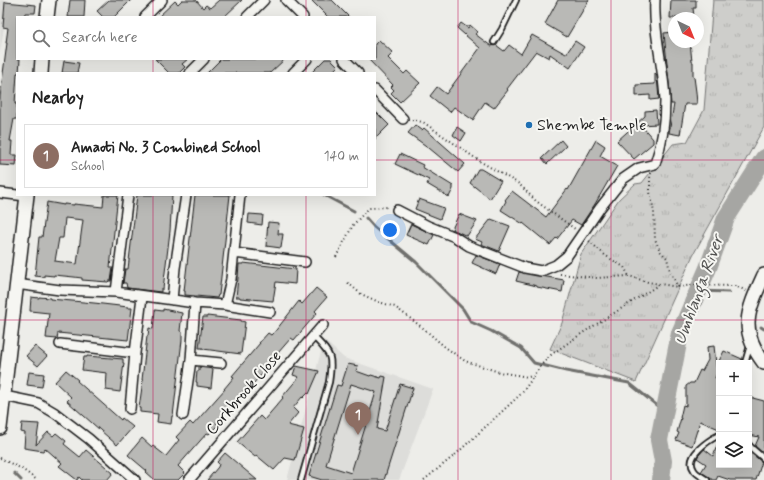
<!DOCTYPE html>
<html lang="en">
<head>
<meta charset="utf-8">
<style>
  body { margin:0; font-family:Mynerve,sans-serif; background:#f6f6f6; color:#222 }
  .controls { position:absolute; right:12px; bottom:12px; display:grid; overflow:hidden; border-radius:0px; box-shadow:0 4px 16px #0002 }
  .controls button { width:36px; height:36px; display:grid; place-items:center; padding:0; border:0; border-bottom:1px solid #e0e0e0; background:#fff; color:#222; font:20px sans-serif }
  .compass { position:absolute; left:668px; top:12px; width:36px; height:36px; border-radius:50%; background:#fff; box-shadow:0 4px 16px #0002; rotate:137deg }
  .you { position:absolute; left:390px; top:230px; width:14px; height:14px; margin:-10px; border:3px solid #fff; border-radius:50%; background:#1a73e8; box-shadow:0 0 0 6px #1a73e833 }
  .badge { display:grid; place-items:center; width:26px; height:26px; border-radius:50%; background:#1f6fb2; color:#fff; font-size:13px; font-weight:700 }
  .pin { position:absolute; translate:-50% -33px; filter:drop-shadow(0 1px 2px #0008) }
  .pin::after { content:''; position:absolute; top:21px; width:14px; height:12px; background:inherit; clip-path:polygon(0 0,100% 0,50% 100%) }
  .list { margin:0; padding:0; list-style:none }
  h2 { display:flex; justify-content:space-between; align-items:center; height:52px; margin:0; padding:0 16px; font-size:17px }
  h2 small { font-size:13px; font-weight:400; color:#767676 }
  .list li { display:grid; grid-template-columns:26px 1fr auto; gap:12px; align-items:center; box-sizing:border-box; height:64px; margin:0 8px 8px; padding:0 8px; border:1px solid #e0e0e0; border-radius:0px }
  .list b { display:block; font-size:15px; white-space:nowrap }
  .list p { margin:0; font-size:13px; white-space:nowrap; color:#767676 }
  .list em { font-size:13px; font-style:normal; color:#767676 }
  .icon { flex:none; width:22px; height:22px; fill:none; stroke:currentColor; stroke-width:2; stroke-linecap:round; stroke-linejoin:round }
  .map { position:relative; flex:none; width:764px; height:480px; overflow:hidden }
  .search { position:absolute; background:#fff; box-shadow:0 4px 16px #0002; left:16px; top:16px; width:360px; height:44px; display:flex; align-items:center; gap:10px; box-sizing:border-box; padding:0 14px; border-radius:0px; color:#767676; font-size:15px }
  .panel { position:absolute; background:#fff; box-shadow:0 4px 16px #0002; left:16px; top:72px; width:360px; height:124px; border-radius:0px }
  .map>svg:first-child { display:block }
  .built { fill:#ddddda }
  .grass { fill:url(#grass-tufts); stroke:#757574 }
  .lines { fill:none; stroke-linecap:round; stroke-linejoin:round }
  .stream { stroke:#6f6f6d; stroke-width:3 }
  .river { stroke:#a6a6a3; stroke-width:18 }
  .building { fill:#b9b9b6; stroke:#1c1c1c; fill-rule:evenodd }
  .lane-casing { stroke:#1c1c1c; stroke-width:8 }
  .street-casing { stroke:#1c1c1c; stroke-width:12 }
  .secondary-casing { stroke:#1c1c1c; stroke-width:16 }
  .path { stroke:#1c1c1c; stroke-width:2; stroke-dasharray:1 3; stroke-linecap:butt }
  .lane { stroke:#f6f6f2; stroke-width:4.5 }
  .street { stroke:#f6f6f2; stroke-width:9 }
  .secondary { stroke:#f6f6f2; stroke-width:13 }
  .grid { fill:none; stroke:#c2185b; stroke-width:1; stroke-opacity:0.55 }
  .poi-dot { fill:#1f6fb2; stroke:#f6f6f2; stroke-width:1.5 }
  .labels { text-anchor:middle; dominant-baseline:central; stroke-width:4; stroke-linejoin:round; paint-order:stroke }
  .poi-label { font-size:16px; fill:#1c1c1c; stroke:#f6f6f2; text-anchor:start }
  .street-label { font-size:16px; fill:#1c1c1c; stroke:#f6f6f2 }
  .water-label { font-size:17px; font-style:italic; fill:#535352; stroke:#f6f6f2 }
</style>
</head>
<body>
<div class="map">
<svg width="764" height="480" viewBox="0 0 764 480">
  <defs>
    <pattern id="grass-tufts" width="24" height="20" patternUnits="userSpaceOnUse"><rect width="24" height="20" fill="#cececb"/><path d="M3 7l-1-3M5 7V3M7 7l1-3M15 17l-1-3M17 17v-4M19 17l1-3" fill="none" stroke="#b0b0ae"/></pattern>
  </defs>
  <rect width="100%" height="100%" fill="#edede9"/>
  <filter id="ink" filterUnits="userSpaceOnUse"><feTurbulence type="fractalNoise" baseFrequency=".025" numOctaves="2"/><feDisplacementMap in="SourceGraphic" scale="8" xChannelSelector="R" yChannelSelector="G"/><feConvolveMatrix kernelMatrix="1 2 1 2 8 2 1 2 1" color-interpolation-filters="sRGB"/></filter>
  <g filter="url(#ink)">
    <path class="built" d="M 0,0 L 8,0 L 0,54 Z
      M 324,340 L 344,358 L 433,389 L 399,480 L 287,480 Z"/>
    <path class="grass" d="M 713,0 L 764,0 L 764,127 L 693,255 L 636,382 L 550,349 L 562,323 L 581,254 L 619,199 L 635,184 L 642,183 L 673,144 L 687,142 L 704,110 Z"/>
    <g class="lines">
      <path class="stream" d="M 324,195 L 354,211
        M 366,218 L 374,227 L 416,262 L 463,309 L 471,322 L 491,331 L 521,348 L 534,363 L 566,371 L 629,383 L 665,412
        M 698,291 L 729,292
        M 761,327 L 764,329
        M 14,473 L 21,480"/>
      <path class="river" d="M 661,480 L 663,461 L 659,440 L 680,333 L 708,268 L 726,218 L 764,158"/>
    </g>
    <path class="building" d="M 70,0 L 85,0 L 84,17 L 68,17 Z
      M 109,0 L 131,0 L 114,17 L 103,17 L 97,11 Z
      M 182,0 L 196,0 L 203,8 L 206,5 L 210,8 L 219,0 L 242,0 L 224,17 L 158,17 L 175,1 L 178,4 Z
      M 311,0 L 332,0 L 349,17 L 328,17 Z
      M 558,0 L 589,0 L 567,37 L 545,24 Z
      M 671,0 L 696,0 L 696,8 L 693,8 L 694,18 L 670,18 Z
      M 5,2 L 36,5 L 35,13 L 25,13 L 24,17 L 17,17 L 17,59 L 20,59 L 19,73 L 17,73 L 15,104 L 17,104 L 17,119 L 14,119 L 10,141 L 12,141 L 11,155 L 17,155 L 16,166 L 0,165 L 0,97 L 7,43 L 6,43 L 8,28 L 3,27 Z
      M 461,23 L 468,28 L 470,25 L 478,32 L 475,34 L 491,46 L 496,45 L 504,51 L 509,45 L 521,54 L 532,35 L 566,54 L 575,41 L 584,47 L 570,68 L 550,54 L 549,58 L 536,51 L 507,89 L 508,90 L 494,108 L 485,102 L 473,120 L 454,107 L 450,112 L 430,96 L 437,87 L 446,94 L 480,48 L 457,28 Z
      M 674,32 L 674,42 L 690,42 L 692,62 L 693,62 L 693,77 L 694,77 L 696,92 L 697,104 L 685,104 L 680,135 L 669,133 L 674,104 L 671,104 L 664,33 Z
      M 379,40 L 393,53 L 388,58 L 404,74 L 407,71 L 420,83 L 400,102 L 391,93 L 394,90 L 391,87 L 393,85 L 368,59 L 375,59 L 375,44 Z
      M 155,59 L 188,59 L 182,64 L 185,67 L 179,73 L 169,73 Z
      M 221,59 L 285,59 L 270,73 L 207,73 Z
      M 325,59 L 331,59 L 338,66 L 331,73 L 311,73 Z
      M 64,61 L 79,63 L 77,73 L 62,73 Z
      M 655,73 L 657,76 L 659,99 L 650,100 L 650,95 L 636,96 L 636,85 L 655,84 Z
      M 656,110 L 657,124 L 641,125 L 653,139 L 653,143 L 634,159 L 617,141 L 645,116 L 645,111 Z
      M 375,111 L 389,125 L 375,139 Z
      M 415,125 L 422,130 L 424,128 L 465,164 L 458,172 L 429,148 L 408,133 Z
      M 457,127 L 466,133 L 461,141 L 453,135 Z
      M 561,140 L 566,146 L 547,164 L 542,158 Z
      M 596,140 L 605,146 L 600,156 L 617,166 L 595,204 L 581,225 L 572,220 L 557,239 L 556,238 L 550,245 L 523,223 L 523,224 L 501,210 L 506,201 L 505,200 L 512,191 L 546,217 L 567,189 L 568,190 Z
      M 400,154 L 423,165 L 422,167 L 453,186 L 453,189 L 449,197 L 427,184 L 429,180 L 395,164 Z
      M 478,169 L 481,169 L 501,181 L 490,199 L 470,183 Z
      M 104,195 L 118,195 L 110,268 L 113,268 L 111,281 L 109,281 L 108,282 L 82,280 L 82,278 L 74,277 L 54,275 L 54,276 L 44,275 L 44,277 L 35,276 L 39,237 L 42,237 L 47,202 L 64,205 L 64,204 L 74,205 L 74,204 L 103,207 ZM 65,218 L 83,220 L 77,264 L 55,261 L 59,238 L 63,238 Z
      M 137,195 L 172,195 L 170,231 L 163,289 L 161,289 L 161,292 L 127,288 L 126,283 L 123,283 L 125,269 L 128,269 Z
      M 195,195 L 230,195 L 219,295 L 218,295 L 217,298 L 185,295 L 185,291 L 184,291 Z
      M 419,199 L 444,208 L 440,219 L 415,209 Z
      M 249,214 L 263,215 L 262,225 L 248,223 Z
      M 459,214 L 477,221 L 467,236 L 452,229 Z
      M 491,219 L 510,226 L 499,251 L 481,244 L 482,242 L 475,239 Z
      M 268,222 L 279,223 L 278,234 L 283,234 L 281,248 L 266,246 Z
      M 411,224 L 434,235 L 429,245 L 406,235 Z
      M 476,255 L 500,264 L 496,274 L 472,263 Z
      M 243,263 L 296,269 L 295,284 L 276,282 L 273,301 L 240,298 L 240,297 L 236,297 L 238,278 L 239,264 L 243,264 Z
      M 519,272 L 564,280 L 562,292 L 537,287 L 537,286 L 516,281 Z
      M 316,288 L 327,297 L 315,311 L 317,313 L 294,340 L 291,338 L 271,361 L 273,363 L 265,373 L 264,372 L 251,386 L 249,384 L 216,423 L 218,425 L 209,434 L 207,433 L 178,466 L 185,473 L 178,480 L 155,480 L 146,472 L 147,471 L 128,455 L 142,438 L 152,447 L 153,446 L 166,456 L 179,440 L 176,437 L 190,422 L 193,425 L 225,389 L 224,389 L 234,377 L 232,376 L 260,343 L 259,343 L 268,333 L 271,335 L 273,333 L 273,334 L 299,301 L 302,304 Z
      M 31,297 L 39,298 L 39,297 L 50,298 L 50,299 L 94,303 L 128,307 L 128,308 L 132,308 L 128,340 L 58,333 L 57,339 L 46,338 L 49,313 L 30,311 Z
      M 163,309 L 182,313 L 180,331 L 182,332 L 182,340 L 173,416 L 172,416 L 171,424 L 157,422 L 158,414 L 140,412 L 140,408 L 139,408 L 143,380 L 142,380 L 147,336 L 148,336 L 149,328 L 153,329 L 155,310 L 163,311 Z
      M 207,316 L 241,320 L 241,321 L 245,322 L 241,354 L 203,349 L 203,348 L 199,348 L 203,317 L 207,317 Z
      M 35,346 L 47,356 L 38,366 L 26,356 Z
      M 714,346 L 717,373 L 715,378 L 719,379 L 719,429 L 700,421 L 692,446 L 676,440 L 679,433 L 677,432 L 681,418 L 680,418 L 683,405 L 686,406 L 686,386 L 690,383 L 694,383 L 700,370 L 702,371 L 708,360 L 707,347 Z
      M 724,351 L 742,359 L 741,363 L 718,363 Z
      M 87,356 L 123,359 L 123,363 L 124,363 L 120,392 L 106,390 L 107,373 L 82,370 L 84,357 L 87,357 Z
      M 348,364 L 358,366 L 356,371 L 370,376 L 371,375 L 381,378 L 382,376 L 386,377 L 377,429 L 385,431 L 400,384 L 413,388 L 384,480 L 322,480 L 309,476 L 337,385 L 341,386 ZM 351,384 L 376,392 L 351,473 L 326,465 Z
      M 296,366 L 319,371 L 309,394 L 308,393 L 303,398 L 302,397 L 293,408 L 298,413 L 288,425 L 304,429 L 295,460 L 285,458 L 274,470 L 256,455 L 255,457 L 237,442 L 260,416 L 264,420 L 283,398 L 282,397 L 299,377 L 293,375 Z
      M 199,367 L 213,369 L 211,388 L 197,386 L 197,382 L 196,382 L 197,371 L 199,371 Z
      M 66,370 L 78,380 L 77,381 L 121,420 L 122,418 L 133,427 L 117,445 L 67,401 L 71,397 L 55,382 Z
      M 29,372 L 44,374 L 42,387 L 27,385 Z
      M 749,397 L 764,401 L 764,454 L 755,446 L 759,437 L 749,435 Z
      M 22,423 L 39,424 L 36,445 L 48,432 L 53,436 L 56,433 L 66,441 L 64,444 L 80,457 L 86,450 L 113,473 L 107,480 L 82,480 L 79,477 L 77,480 L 59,466 L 62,463 L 45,448 L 43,451 L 24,448 L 25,433 L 21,432 Z
      M 718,443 L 719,465 L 749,465 L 749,453 L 752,454 L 762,462 L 756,480 L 730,480 L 718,476 L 716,480 L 713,480 L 701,472 L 706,464 L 697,458 L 698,456 L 704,449 L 713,456 Z
      M 225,453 L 257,480 L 207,480 L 218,467 L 219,464 L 217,462 Z"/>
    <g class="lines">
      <defs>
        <path id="lane" d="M 494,42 L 502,29 L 516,0
          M 745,363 L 750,346
          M 749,445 C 753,450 759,454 764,459
          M 301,480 L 329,382 C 333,355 331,355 313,336
          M 707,480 C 703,477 696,474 694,470 C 684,456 709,440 719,435"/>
        <path id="street" d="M 286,0 L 303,17
          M 145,17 L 162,0
          M 247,17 L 264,0
          M 344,59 L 358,73
          M 190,73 L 204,59
          M 293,73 L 307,59
          M 375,90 L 403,119
          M 0,193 L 26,196
          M 397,210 L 428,226 L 455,237 L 469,246 L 525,268 L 541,271 L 556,265 L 567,256 L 600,208 L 623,179 L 639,168 L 655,164 C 662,144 665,123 665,101 C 664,67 653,34 655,0
          M 234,253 L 305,262
          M 16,284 L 60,290 L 116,292 L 195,303 L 225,305 L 270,312
          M 116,292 L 128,195
          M 172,300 L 175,268 L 186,195
          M 225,305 L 231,279 L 240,195
          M 60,344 L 135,353
          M 191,360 L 221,363
          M 4,396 L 38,403 L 55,413 L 89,439 L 135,480
          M 130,409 L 135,353 L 142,297
          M 183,415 L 191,360 L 195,303
          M 189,480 L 323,325"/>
        <path id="secondary" d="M 47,17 L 49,0
          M 41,73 L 42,59
          M 764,275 C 748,310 738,329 764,363
          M 0,428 L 27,195"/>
      </defs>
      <use href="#lane" class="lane-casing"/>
      <use href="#street" class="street-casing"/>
      <use href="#secondary" class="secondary-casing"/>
      <path class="path" d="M 412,120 L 423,122 L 481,162 L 519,184 L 536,201 L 575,229
        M 651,173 L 650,178 L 650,192 L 654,212 L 655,239 L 660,251 L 667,258 L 670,271 L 678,287
        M 589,241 L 606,256 L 624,267 L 629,276
        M 336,257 L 353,225 L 369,208 L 388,207
        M 560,274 L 597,278 L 629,276 L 648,282 L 678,287 L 693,285 L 735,286 L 747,291
        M 348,283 L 361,294 L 379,302 L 395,307 L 423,328 L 445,347 L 465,361 L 499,372 L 528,377 L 534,376 L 541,365 L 552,354 L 581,334 L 660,284
        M 0,458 L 22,469 L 37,480
        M 424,480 L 455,455 L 522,393 L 534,376"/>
      <use href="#lane" class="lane"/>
      <use href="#street" class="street"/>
      <use href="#secondary" class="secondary"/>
    </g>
  </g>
  <path class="grid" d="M 153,0 L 153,17M 306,0 L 306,17M 458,0 L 458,480M 611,0 L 611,480M 153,59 L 153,73M 306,59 L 306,73M 0,160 L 17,160M 375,160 L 764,160M 153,195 L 153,480M 306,195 L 306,480M 0,320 L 764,320"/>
  <circle class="poi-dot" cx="529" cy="125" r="4"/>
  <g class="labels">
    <g class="poi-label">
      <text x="537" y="125">Shembe Temple</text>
    </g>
    <g class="street-label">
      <text transform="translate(244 393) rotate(-49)">Corkbrook Close</text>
    </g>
    <g class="water-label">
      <text transform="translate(699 290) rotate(-70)">Umhlanga River</text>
    </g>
  </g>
</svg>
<div class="controls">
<button>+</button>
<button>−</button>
<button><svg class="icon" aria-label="layers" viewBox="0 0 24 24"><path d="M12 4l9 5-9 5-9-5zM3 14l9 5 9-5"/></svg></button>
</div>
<svg class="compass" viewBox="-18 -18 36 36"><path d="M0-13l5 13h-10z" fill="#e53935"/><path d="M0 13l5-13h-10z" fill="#767676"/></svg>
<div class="you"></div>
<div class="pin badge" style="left:358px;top:435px;background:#8d6e63">1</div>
<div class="search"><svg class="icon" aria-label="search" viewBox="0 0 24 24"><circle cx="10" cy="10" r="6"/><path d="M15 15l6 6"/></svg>Search here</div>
<section class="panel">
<h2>Nearby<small></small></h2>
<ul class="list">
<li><span class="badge" style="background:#8d6e63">1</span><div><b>Amaoti No. 3 Combined School</b><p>School</p></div><em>140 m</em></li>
</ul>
</section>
</div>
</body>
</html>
